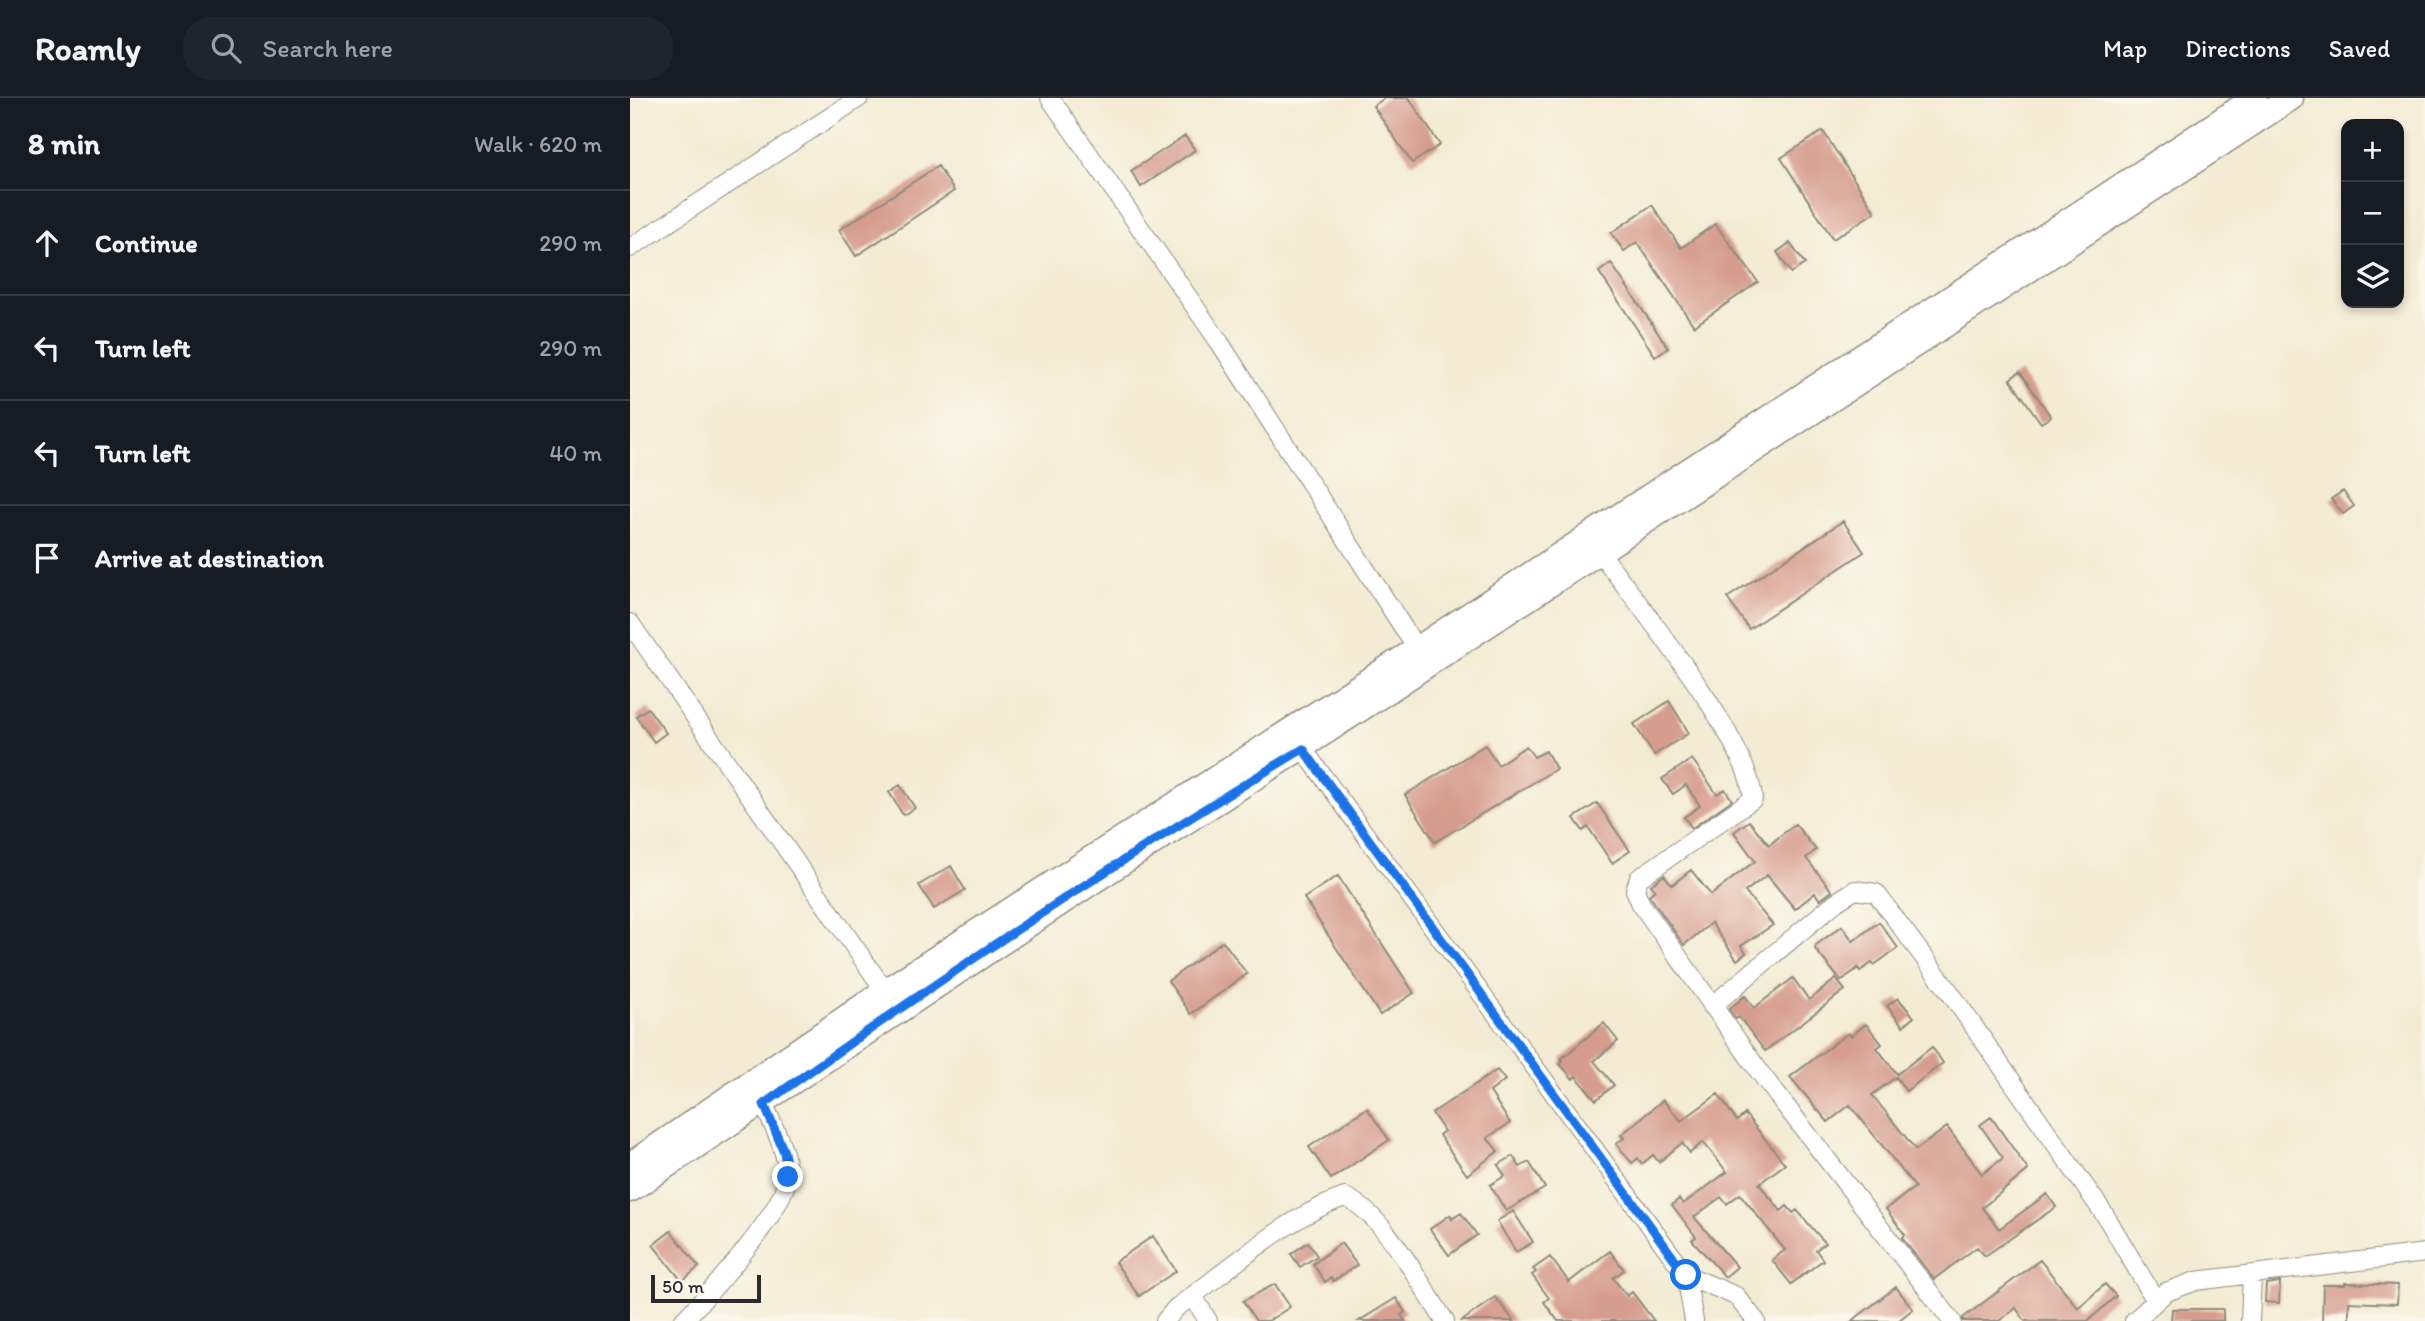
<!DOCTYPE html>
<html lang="en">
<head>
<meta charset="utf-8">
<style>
  body { margin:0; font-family:Itim,sans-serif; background:#20242c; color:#f1f3f6 }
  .controls { position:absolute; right:21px; top:21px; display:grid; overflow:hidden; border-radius:14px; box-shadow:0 4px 10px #0003 }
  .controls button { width:63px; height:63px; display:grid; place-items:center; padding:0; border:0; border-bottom:2px solid #363941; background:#171b24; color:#f1f3f6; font:35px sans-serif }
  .scale { position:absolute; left:21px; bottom:18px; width:110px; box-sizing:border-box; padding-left:7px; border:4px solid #2b2b2b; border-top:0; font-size:19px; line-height:24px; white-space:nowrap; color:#2b2b2b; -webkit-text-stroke:5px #fbf7ec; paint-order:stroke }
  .stop { position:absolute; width:21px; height:21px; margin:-16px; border:5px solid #1a73e8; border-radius:50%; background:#fff }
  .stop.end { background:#1a73e8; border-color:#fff; box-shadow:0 2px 7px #0008 }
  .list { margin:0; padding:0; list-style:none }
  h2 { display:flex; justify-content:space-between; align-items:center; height:91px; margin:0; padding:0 28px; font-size:30px }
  h2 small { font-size:23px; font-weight:400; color:#9ea1a6 }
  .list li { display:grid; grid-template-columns:46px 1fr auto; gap:21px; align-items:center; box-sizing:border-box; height:105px; padding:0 28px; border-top:2px solid #363941 }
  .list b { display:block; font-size:26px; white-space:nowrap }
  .list em { font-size:23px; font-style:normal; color:#9ea1a6 }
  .icon { flex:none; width:38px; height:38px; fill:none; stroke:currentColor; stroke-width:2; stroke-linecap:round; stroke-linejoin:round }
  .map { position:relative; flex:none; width:1795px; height:1223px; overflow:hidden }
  header { display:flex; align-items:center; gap:42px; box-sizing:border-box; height:98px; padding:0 35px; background:#171b24; border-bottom:2px solid #363941 }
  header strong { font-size:33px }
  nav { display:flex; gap:38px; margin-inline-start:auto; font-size:24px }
  .search { width:490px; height:63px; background:#20242c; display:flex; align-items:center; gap:18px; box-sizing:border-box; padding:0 24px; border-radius:28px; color:#9ea1a6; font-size:26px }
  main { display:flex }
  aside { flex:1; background:#171b24 }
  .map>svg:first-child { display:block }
  .building { fill:#d69c8d }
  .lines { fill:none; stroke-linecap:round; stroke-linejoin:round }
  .street-casing { stroke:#8f8b7f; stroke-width:20 }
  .secondary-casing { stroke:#8f8b7f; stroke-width:27 }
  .street { stroke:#fff; stroke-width:18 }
  .secondary { stroke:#fff; stroke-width:24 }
  .route { stroke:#1a73e8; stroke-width:9 }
</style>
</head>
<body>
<header>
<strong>Roamly</strong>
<div class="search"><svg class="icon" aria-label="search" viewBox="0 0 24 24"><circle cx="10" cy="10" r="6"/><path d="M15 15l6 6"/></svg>Search here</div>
<nav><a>Map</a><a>Directions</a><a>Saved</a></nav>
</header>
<main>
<aside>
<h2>8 min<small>Walk · 620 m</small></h2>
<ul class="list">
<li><svg class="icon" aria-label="ahead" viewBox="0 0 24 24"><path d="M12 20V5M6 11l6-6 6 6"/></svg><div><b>Continue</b></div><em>290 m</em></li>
<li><svg class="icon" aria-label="left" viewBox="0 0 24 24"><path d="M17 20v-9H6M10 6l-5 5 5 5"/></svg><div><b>Turn left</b></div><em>290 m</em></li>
<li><svg class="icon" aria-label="left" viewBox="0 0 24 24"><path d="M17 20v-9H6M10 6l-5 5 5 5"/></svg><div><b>Turn left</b></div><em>40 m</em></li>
<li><svg class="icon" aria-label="arrive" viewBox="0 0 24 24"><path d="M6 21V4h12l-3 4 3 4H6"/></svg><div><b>Arrive at destination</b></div></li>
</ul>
</aside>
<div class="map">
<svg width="1795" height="1223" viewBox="0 0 1795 1223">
  <rect width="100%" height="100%" fill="#fbf7ec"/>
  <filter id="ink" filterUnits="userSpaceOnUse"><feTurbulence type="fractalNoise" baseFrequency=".0143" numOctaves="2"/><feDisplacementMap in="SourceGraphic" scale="14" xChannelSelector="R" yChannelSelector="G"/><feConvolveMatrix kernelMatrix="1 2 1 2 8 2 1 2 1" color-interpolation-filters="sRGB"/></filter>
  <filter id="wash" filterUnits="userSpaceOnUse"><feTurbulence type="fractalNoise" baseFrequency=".00686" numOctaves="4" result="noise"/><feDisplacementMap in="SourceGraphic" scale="28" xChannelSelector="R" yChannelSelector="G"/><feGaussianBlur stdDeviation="1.57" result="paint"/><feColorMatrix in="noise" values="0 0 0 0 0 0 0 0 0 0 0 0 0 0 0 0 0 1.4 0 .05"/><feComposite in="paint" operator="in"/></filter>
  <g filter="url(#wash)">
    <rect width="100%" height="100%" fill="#f3ebd3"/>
    <g id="blocks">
      <path class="building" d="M 755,0 L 779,0 L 810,47 L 782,65 L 743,8 Z
        M 1193,33 L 1245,114 L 1203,141 L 1151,60 Z
        M 555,38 L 565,52 L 511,89 L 501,73 Z
        M 308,68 L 324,93 L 226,158 L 209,132 Z
        M 1022,107 L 1051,150 L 1085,126 L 1128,184 L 1064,228 L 1007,144 L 994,153 L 981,135 Z
        M 1160,145 L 1175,166 L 1161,175 L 1147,154 Z
        M 981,165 L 1038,250 L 1025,258 L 969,174 Z
        M 1390,274 L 1421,319 L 1411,325 L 1380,281 Z
        M 1713,393 L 1724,408 L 1713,416 L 1701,401 Z
        M 1213,423 L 1234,454 L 1119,531 L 1097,500 Z
        M 1039,603 L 1059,635 L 1024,657 L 1004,626 Z
        M 18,610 L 36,635 L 24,644 L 6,618 Z
        M 855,647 L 868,667 L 896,648 L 904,659 L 916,653 L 926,671 L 805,744 L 775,697 Z
        M 1062,661 L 1087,696 L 1095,691 L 1102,702 L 1062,730 L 1054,719 L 1070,708 L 1056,687 L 1043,696 L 1032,681 Z
        M 270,687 L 285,710 L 273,717 L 259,694 Z
        M 967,705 L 1000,753 L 982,765 L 958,729 L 953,733 L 944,720 Z
        M 1119,723 L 1139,747 L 1165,726 L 1186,752 L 1176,760 L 1202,793 L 1190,802 L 1185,795 L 1165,811 L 1137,777 L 1115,794 L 1143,827 L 1111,848 L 1116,855 L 1107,862 L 1081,825 L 1054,847 L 1019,797 L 1025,792 L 1021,787 L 1034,777 L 1042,787 L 1061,772 L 1081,797 L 1125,763 L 1104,734 Z
        M 321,768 L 335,792 L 304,811 L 289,787 Z
        M 708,778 L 784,895 L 750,917 L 674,800 Z
        M 1249,824 L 1268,850 L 1244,867 L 1242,865 L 1230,873 L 1228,870 L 1211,883 L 1185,851 L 1186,847 L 1212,828 L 1223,843 Z
        M 593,843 L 617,876 L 561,916 L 538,883 Z
        M 1163,880 L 1179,902 L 1206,881 L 1215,892 L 1135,953 L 1109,919 L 1106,921 L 1099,911 L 1115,898 L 1124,910 Z
        M 1268,900 L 1284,919 L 1273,928 L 1257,908 Z
        M 974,925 L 988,943 L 964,963 L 984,987 L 966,1002 L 946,978 L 943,981 L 930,966 L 933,963 L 931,961 Z
        M 1236,926 L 1252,946 L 1247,950 L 1267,976 L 1302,949 L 1313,965 L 1276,993 L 1266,979 L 1242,997 L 1286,1052 L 1317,1029 L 1352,1076 L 1373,1060 L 1350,1027 L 1361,1019 L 1398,1072 L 1352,1110 L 1369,1131 L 1417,1096 L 1426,1109 L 1355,1158 L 1347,1149 L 1304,1181 L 1272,1140 L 1275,1137 L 1256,1111 L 1285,1089 L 1220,1007 L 1198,1024 L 1160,979 L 1218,935 L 1221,938 Z
        M 867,972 L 875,982 L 860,994 L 880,1025 L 857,1040 L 868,1053 L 837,1077 L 809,1037 L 814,1033 L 802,1015 Z
        M 1088,996 L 1107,1023 L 1115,1016 L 1155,1066 L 1129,1086 L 1151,1113 L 1157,1108 L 1163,1115 L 1167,1112 L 1195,1145 L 1186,1152 L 1193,1162 L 1161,1186 L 1142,1162 L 1155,1152 L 1110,1096 L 1097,1106 L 1091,1099 L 1064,1119 L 1107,1169 L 1095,1179 L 1062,1142 L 1066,1139 L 1042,1107 L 1049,1101 L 1053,1106 L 1097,1074 L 1073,1044 L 1060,1055 L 1052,1045 L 1029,1064 L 1023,1057 L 1012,1066 L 1008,1060 L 1002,1065 L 986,1046 L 994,1040 L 991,1037 L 1033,1002 L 1051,1023 Z
        M 737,1010 L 759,1042 L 701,1081 L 679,1049 Z
        M 883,1058 L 890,1069 L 899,1064 L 915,1090 L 876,1113 L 860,1087 L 875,1078 L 868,1067 Z
        M 883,1113 L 903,1144 L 886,1154 L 867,1123 Z
        M 831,1115 L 847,1137 L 819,1157 L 800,1131 L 820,1117 L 822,1121 Z
        M 41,1133 L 69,1169 L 52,1183 L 23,1147 Z
        M 523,1138 L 546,1173 L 509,1198 L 485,1164 Z
        M 678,1144 L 687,1158 L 670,1169 L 661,1156 Z
        M 711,1145 L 727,1167 L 703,1183 L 701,1180 L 695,1184 L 683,1166 Z
        M 980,1153 L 994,1172 L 983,1180 L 997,1198 L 1002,1194 L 1024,1223 L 928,1223 L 914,1204 L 919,1200 L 902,1177 L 906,1174 L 903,1171 L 920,1159 L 939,1184 Z
        M 1410,1162 L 1448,1210 L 1475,1186 L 1486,1198 L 1458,1223 L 1395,1223 L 1386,1210 L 1369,1223 L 1333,1223 L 1333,1220 Z
        M 1650,1184 L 1649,1205 L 1635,1204 L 1636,1186 Z
        M 1715,1185 L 1768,1187 L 1767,1206 L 1719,1204 L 1719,1223 L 1692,1223 L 1693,1187 L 1715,1187 Z
        M 645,1186 L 660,1209 L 638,1223 L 626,1223 L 613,1203 Z
        M 1266,1189 L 1283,1211 L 1268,1223 L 1222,1223 Z
        M 865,1199 L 884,1223 L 832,1223 Z
        M 766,1200 L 775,1214 L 771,1217 L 775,1223 L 729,1223 Z
        M 1542,1211 L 1593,1211 L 1593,1223 L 1541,1223 Z"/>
    </g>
  </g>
  <g filter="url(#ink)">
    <use href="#blocks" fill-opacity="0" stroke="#8f8b7f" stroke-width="2"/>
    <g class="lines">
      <defs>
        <path id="street" d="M 420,0 L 590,245 L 787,551
          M 0,150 L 229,0
          M 970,454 C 1008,507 1119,641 1123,701 L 1009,780 L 1005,792 L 1011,806 L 1131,976 L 1322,1223
          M 0,525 L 255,893
          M 673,651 L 1056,1177 L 1064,1223
          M 1082,908 L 1206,804 L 1225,792 L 1246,795 L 1319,893 L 1475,1117 L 1526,1203
          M 1056,1177 L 1106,1198 L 1126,1223
          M 563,1198 L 578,1223
          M 53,1223 C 78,1197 157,1111 157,1078 C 158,1053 143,1029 134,1006
          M 535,1223 L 546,1210 C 597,1174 655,1119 715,1099 C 755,1117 790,1186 815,1223
          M 1504,1223 L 1536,1194 L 1566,1183 L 1795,1155
          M 1620,1223 L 1622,1177"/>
        <path id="secondary" d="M 0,1067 L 255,893 L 787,551 L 1625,0
          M 0,1092 C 154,991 305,887 459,786 C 572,712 686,642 798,566 L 1661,0"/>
      </defs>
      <use href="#street" class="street-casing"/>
      <use href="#secondary" class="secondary-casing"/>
      <use href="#street" class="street"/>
      <use href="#secondary" class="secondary"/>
    </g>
  </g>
  <g class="lines" filter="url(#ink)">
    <path class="route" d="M 158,1079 L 154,1054 L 134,1006 C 309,881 489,761 673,651 L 1056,1177"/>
  </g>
</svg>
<div class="controls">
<button>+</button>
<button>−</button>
<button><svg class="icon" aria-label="layers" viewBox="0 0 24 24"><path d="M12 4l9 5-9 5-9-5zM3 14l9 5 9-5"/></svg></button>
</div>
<div class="scale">50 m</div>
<div class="stop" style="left:1056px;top:1177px"></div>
<div class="stop end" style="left:158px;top:1079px"></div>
</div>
</main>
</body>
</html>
